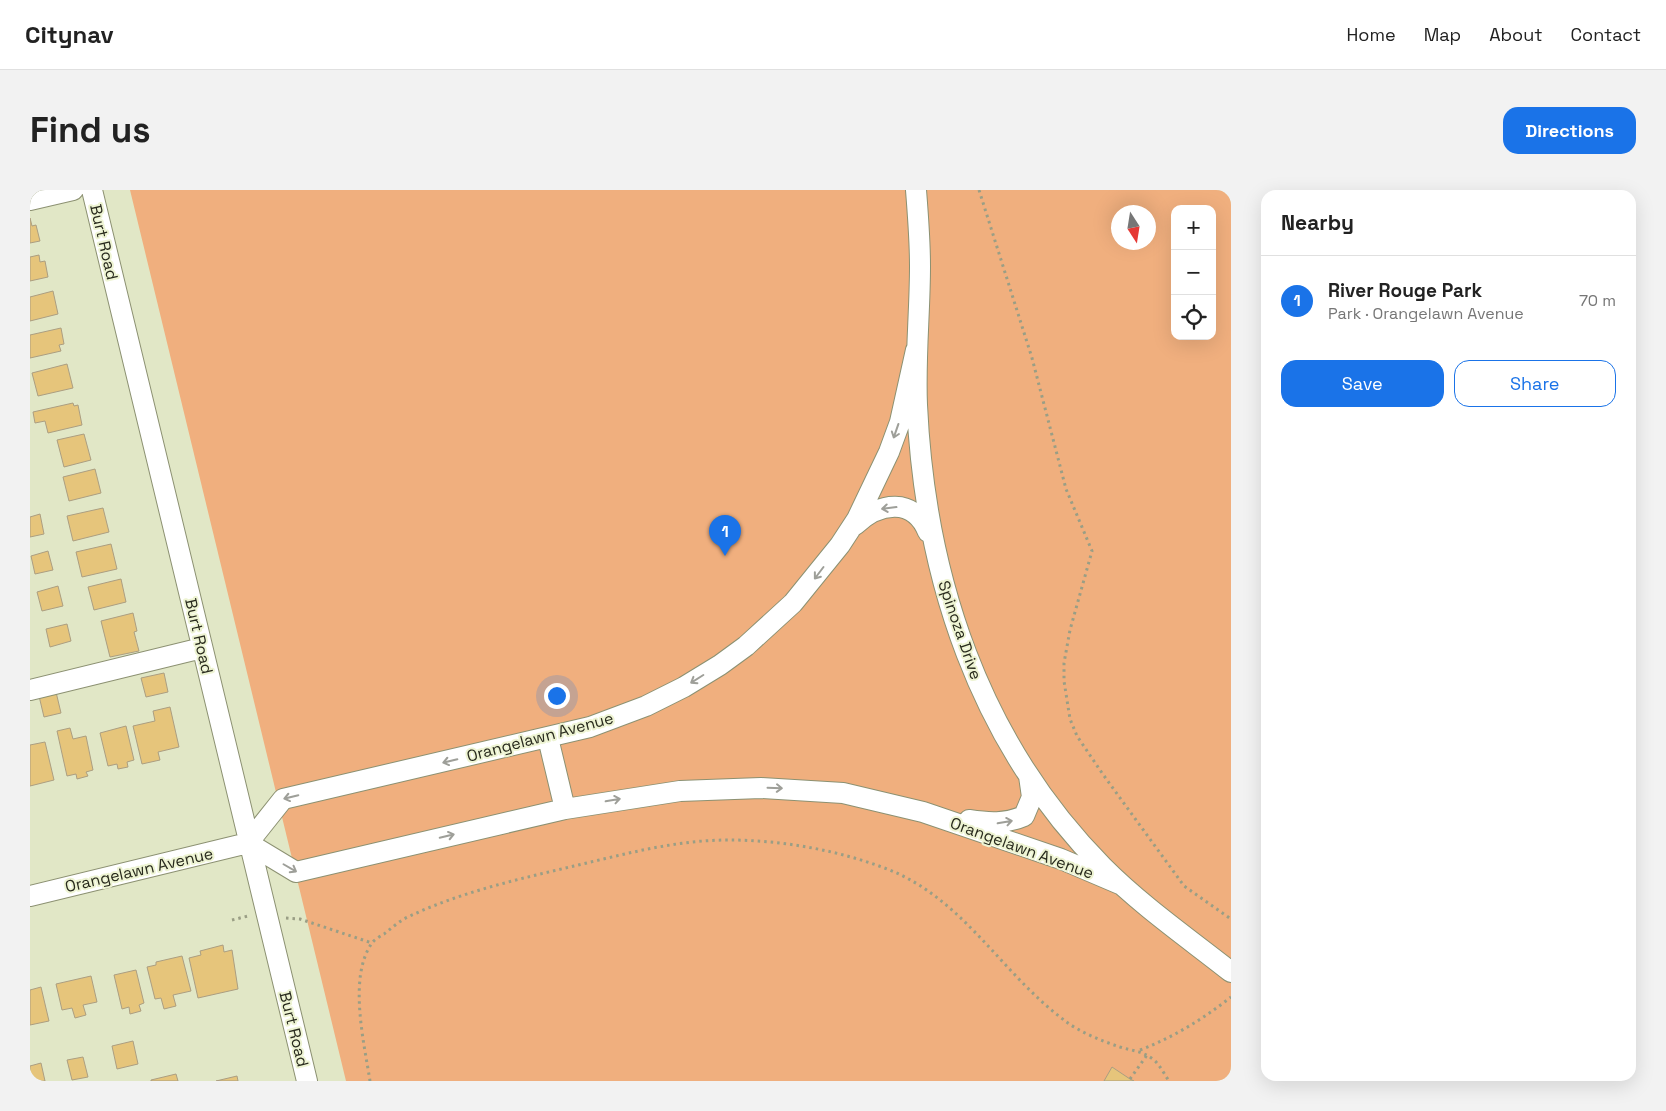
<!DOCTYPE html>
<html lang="en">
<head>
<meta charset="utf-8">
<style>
  body { margin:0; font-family:"Space Grotesk",sans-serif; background:#f2f2f2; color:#222 }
  .controls { position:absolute; right:15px; top:15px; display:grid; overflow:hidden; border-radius:10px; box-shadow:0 5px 20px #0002 }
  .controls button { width:45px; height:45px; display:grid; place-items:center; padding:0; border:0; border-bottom:1px solid #e0e0e0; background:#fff; color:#222; font:25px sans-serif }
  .compass { position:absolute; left:1081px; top:15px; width:45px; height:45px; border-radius:50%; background:#fff; box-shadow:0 5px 20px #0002; rotate:168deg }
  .you { position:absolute; left:526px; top:505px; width:18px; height:18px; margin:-12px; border:4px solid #fff; border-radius:50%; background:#1a73e8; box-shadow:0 0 0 8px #1a73e833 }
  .badge { display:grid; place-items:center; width:32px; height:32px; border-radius:50%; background:#1a73e8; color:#fff; font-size:16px; font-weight:700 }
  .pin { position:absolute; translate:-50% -41px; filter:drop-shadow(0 1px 2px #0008) }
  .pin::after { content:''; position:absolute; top:26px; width:18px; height:15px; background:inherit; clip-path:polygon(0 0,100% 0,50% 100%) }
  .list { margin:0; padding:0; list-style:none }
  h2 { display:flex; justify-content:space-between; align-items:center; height:65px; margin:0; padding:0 20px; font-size:21px }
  h2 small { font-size:16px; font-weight:400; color:#767676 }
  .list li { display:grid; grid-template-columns:32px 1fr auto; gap:15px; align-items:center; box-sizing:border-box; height:90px; padding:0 20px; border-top:1px solid #e0e0e0 }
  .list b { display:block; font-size:19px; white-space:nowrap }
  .list p { margin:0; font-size:16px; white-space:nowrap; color:#767676 }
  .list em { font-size:16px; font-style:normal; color:#767676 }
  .actions { display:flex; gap:10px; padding:15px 20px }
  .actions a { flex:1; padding:11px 0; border:1px solid #1a73e8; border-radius:15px; text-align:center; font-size:18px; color:#1a73e8 }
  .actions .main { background:#1a73e8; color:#fff }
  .icon { flex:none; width:28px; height:28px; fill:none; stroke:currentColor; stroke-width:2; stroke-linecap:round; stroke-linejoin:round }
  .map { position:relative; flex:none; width:1201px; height:891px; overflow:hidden; border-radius:15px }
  header { display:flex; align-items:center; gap:30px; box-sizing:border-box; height:70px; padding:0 25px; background:#fff; border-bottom:1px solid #e0e0e0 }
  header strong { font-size:24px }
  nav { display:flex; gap:28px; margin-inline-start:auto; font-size:18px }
  .intro { display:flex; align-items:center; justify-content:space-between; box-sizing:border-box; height:120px; padding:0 30px }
  h1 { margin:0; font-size:35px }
  .button { padding:12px 22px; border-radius:15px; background:#1a73e8; color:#fff; font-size:18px; font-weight:700 }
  main { display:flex; gap:30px; padding:0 30px }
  aside { flex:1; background:#fff; border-radius:15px; box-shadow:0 5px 20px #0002 }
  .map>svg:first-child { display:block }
  .green { fill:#f0af7e; fill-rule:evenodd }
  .building { fill:#e6c57b; stroke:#ab9e81 }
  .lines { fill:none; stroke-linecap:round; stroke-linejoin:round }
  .minor-casing { stroke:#8c9172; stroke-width:22 }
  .path { stroke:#9a9e85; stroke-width:3; stroke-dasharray:2.5 4; stroke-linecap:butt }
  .minor { stroke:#fff; stroke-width:20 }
  .oneway { stroke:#9e9f99 }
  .labels { text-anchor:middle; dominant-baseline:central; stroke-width:4; stroke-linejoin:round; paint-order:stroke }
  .street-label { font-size:16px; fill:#282a1d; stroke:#eef4d3 }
</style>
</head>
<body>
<header>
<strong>Citynav</strong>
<nav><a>Home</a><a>Map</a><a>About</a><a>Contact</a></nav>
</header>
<div class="intro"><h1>Find us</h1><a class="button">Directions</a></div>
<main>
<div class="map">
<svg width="1201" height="891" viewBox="0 0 1201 891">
  <rect width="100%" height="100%" fill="#e1e7c6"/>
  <path class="green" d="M 100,0 L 1201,0 L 1201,891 L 316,891 ZM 1145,19 L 1182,19 L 1182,146 L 1145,146 ZM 1088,22 L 1118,22 L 1118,52 L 1088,52 Z"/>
  <path class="building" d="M 0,28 L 2,36 L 6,35 L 10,51 L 0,53 Z
    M 9,65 L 10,72 L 15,71 L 18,87 L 0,91 L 0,67 Z
    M 23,101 L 28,124 L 0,131 L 0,107 Z
    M 31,138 L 34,154 L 29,155 L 31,161 L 0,168 L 0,145 Z
    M 37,174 L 43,198 L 8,206 L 2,183 Z
    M 43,213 L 44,216 L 48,215 L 52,235 L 18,243 L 15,231 L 5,233 L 3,222 Z
    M 54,244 L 61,270 L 34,277 L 27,250 Z
    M 65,279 L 71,303 L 39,311 L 33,287 Z
    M 73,318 L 79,342 L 43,351 L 37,326 Z
    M 10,324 L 14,344 L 0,347 L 0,327 Z
    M 81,354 L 87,379 L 52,387 L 46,362 Z
    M 18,361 L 23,380 L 5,384 L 1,366 Z
    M 91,389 L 96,412 L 64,420 L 58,397 Z
    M 28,396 L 33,416 L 12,421 L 7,402 Z
    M 103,423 L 107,441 L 104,442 L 109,461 L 80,467 L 71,431 Z
    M 37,434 L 41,451 L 20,457 L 16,439 Z
    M 134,483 L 138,502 L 116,507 L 111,488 Z
    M 26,502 L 31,523 L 14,527 L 9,506 Z
    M 140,517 L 149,557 L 128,562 L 130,570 L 112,574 L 103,536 L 125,531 L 123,521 Z
    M 96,536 L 104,570 L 97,572 L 98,577 L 88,579 L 87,574 L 78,576 L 70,543 Z
    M 40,538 L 43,549 L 56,546 L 63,580 L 56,582 L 58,586 L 47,589 L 46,584 L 37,586 L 27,541 Z
    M 15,552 L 24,590 L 0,596 L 0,555 Z
    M 193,755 L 194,762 L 202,760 L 208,799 L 168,808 L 159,768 L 171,765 L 170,761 Z
    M 152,766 L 161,801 L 143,805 L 146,816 L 134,819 L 131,808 L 125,809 L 117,777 L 126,775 L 126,772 Z
    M 106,780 L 114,813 L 109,815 L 111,821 L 100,824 L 99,817 L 92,819 L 84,785 Z
    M 61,786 L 67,812 L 53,815 L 56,825 L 45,828 L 42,818 L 32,820 L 26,794 Z
    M 11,797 L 19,831 L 0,835 L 0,800 Z
    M 103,851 L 108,874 L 87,879 L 82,856 Z
    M 53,867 L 58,887 L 42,890 L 37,870 Z
    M 11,873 L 15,891 L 0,891 L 0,876 Z
    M 1082,877 L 1100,889 L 1104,891 L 1074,891 Z
    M 146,884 L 148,891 L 121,891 L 121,890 Z
    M 207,886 L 208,891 L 186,891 Z"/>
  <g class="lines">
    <defs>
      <path id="minor" d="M 62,0 L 277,891
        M 886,0 C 888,25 890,51 890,76 C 890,122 885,168 887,215 C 895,387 949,552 1073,677 C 1112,716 1158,748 1201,782
        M 0,10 L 43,0
        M 825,335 C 849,312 884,307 898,342
        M 0,500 L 172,458
        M 518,548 L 535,619
        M 939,630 C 959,633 975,634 994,626 L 1002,607 L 999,586
        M 218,653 L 266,682 L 535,619 L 650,601 L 731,598 L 813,603 L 893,622 L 1031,669 L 1092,695
        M 0,706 L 218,653 L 253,609 L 560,537 L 616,516 L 654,497 L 690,475 L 716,456 L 763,413 L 810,355 L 827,329 L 859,262 L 870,232 L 886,160"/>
    </defs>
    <use href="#minor" class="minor-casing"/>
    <path class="path" d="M 949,0 L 1002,168 L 1036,299 L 1062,361 L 1040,440 L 1034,473 L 1034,491 L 1040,529 L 1047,546 L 1072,583 L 1154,696 L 1201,729
      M 256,728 L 270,729 L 342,753
      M 202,730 L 218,726
      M 1110,860 C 1144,847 1173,829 1201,807
      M 1100,889 L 1117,865
      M 340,891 C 334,852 318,787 342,753 C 344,750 350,746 354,744 C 362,738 370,730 380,726 C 431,702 489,689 544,676 C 595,664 646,650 698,650 C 751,650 808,660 857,679 C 933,708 971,783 1034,830 C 1049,842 1072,851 1090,857 C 1103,861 1113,861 1124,870 C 1130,875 1134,884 1139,891"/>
    <use href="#minor" class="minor"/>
  </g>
  <defs><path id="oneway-shaft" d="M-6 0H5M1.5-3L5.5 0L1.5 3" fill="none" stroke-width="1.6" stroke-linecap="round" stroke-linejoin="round" transform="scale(1.25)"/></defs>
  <g class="oneway">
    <use href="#oneway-shaft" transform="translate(866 241) rotate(109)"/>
    <use href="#oneway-shaft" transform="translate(859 318) rotate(173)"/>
    <use href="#oneway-shaft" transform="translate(789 383) rotate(127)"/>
    <use href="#oneway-shaft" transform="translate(667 489) rotate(148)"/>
    <use href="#oneway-shaft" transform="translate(420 571) rotate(167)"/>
    <use href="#oneway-shaft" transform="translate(745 598) rotate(2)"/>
    <use href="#oneway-shaft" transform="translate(261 607) rotate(167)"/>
    <use href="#oneway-shaft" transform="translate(583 610) rotate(-10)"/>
    <use href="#oneway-shaft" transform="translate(975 632) rotate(-10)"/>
    <use href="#oneway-shaft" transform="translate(417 646) rotate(-13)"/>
    <use href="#oneway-shaft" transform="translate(260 678) rotate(30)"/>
  </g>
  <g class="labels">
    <g class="street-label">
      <text transform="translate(74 52) rotate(77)">Burt Road</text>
      <text transform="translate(930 440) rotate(71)">Spinoza Drive</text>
      <text transform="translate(169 446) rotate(77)">Burt Road</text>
      <text transform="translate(510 547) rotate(-15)">Orangelawn Avenue</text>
      <text transform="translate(992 658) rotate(20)">Orangelawn Avenue</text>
      <text transform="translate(109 680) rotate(-13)">Orangelawn Avenue</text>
      <text transform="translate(264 839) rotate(76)">Burt Road</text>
    </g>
  </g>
</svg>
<div class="controls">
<button>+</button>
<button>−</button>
<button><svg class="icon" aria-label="locate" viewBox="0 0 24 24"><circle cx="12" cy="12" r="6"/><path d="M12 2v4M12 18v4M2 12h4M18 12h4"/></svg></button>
</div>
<svg class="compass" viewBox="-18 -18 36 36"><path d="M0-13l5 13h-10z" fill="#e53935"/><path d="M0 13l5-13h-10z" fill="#767676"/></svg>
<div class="you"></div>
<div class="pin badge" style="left:695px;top:366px">1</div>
</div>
<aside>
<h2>Nearby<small></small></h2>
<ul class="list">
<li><span class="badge">1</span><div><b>River Rouge Park</b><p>Park · Orangelawn Avenue</p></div><em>70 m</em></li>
</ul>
<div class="actions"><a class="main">Save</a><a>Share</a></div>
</aside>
</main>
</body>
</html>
